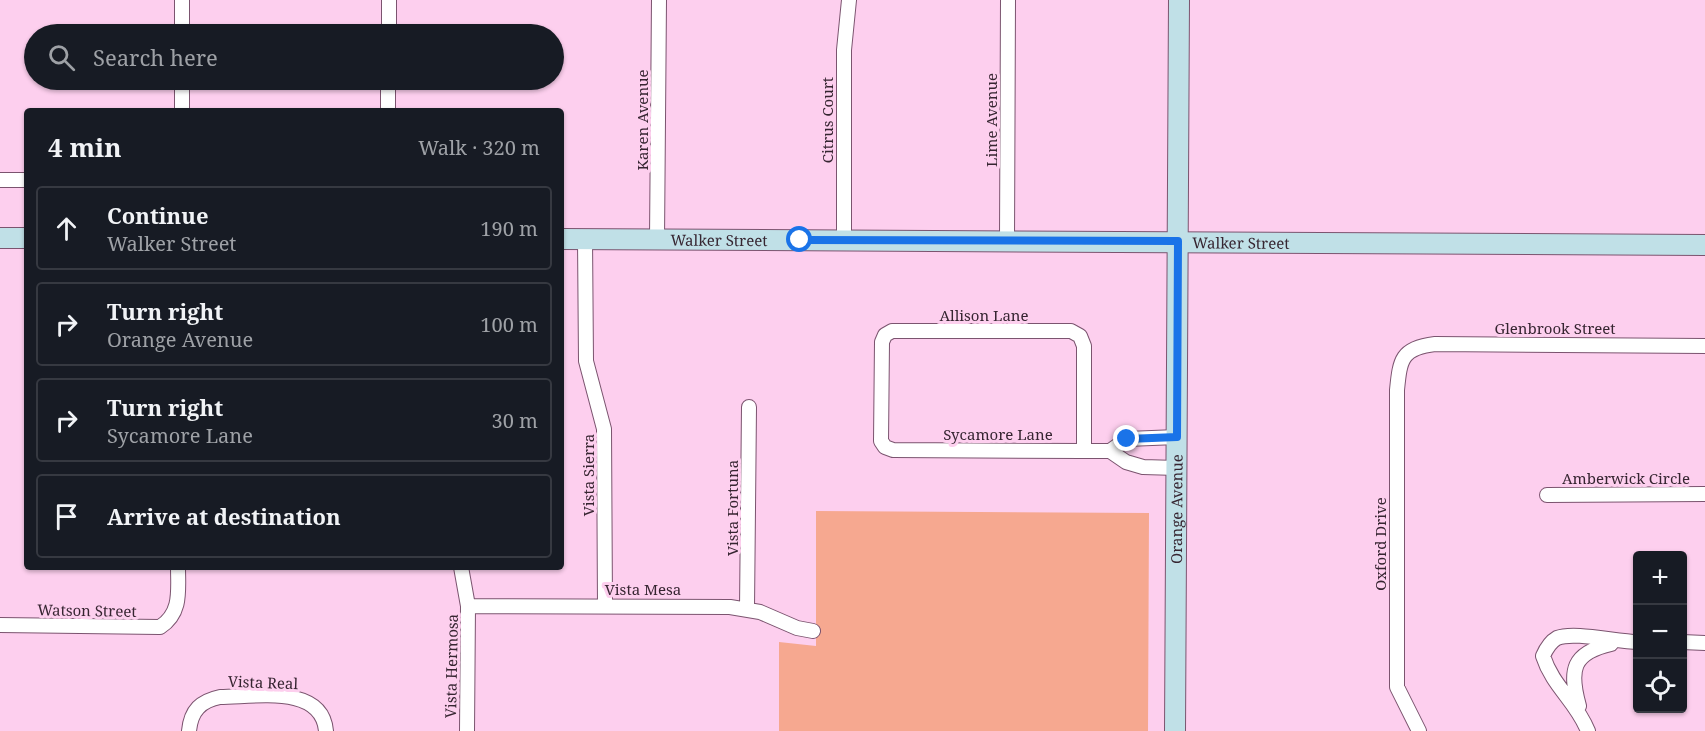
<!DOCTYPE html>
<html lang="en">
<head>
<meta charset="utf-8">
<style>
  body { margin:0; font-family:"Noto Serif",serif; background:#242831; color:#f1f3f6 }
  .controls { position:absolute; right:18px; bottom:18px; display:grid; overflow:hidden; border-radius:6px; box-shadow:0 2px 4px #0004 }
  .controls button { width:54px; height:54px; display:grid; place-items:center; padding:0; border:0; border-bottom:2px solid #363941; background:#171b24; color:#f1f3f6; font:30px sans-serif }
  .stop { position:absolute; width:18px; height:18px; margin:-14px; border:4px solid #1a73e8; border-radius:50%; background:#fff }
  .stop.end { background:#1a73e8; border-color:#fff; box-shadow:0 2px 6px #0008 }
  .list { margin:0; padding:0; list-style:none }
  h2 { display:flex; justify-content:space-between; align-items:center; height:78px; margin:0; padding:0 24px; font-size:26px }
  h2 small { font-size:20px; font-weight:400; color:#9ea1a6 }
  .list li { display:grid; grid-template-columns:39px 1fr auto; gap:18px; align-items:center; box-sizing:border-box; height:84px; margin:0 12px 12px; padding:0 12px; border:2px solid #363941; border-radius:6px }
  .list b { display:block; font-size:22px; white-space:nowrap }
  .list p { margin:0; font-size:20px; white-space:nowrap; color:#9ea1a6 }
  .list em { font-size:20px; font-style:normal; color:#9ea1a6 }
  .icon { flex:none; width:33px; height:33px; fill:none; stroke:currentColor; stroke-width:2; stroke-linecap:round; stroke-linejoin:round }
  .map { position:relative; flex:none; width:1705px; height:731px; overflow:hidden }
  .search { position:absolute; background:#171b24; box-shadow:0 2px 4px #0004; left:24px; top:24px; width:540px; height:66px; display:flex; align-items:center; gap:15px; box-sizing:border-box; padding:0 21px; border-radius:33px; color:#9ea1a6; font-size:22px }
  .panel { position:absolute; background:#171b24; box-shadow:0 2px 4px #0004; left:24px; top:108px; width:540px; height:462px; border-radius:6px }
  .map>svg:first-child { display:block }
  .green { fill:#f6a890 }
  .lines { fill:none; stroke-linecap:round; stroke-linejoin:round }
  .street-casing { stroke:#7b546f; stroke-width:16 }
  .secondary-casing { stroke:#7b546f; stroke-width:22 }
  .street { stroke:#fff; stroke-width:14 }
  .secondary { stroke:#c0e0e7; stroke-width:20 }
  .route { stroke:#1a73e8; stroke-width:8 }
  .labels { text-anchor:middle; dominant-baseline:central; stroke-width:6; stroke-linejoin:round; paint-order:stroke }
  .street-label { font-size:15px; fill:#362531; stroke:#fdcfee }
</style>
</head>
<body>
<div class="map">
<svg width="1705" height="731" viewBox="0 0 1705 731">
  <rect width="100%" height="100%" fill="#fdcfee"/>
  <path class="green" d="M 816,511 L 1149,513 L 1148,731 L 779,731 L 779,642 L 816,646 Z"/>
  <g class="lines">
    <defs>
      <path id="street" d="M 182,34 L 182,0
        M 389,34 L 389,0
        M 182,111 L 182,80
        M 388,111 L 388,80
        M 0,180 L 27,180
        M 585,239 L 586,361 L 604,429 L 605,606
        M 657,239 L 659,0
        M 844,240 L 844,50 L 849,0
        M 1007,240 L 1008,0
        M 1084,451 L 1084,346 L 1080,336 L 1071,331 L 892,331 L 885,335 L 882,342 L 881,441 L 885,447 L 893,450 L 1084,451 L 1110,451 L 1126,462 L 1143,467 L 1177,468
        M 1110,451 L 1127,439 L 1177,437
        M 1547,495 L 1705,494
        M 461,567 L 468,606 L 467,731
        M 468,606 L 730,607 L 760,612 L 797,628 L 813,631
        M 747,609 L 749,407
        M 0,625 L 160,627 C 182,613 178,590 178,567
        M 1682,642 L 1705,643
        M 1579,706 C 1569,670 1572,653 1611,644
        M 189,731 C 191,710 201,701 220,697 C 255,697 322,684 326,731
        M 1419,731 L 1397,687 L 1397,390 C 1400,360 1401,348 1435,344 L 1705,346
        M 1588,731 C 1576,701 1553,687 1543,656 C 1546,649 1550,642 1557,638 C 1574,631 1617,642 1638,642"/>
      <g id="secondary">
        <path d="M 0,238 L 27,238"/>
        <path id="s1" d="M 561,239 L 1705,245"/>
        <path id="s2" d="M 1175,731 L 1179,0"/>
      </g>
    </defs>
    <use href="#street" class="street-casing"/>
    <use href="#secondary" class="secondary-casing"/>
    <use href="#street" class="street"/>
    <use href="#secondary" class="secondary"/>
  </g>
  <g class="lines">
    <path class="route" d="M 800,240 L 1178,241 L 1177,437 L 1127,439"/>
  </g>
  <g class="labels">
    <g class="street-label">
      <text transform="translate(642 120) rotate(-90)">Karen Avenue</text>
      <text transform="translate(827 120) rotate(-90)">Citrus Court</text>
      <text transform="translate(991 120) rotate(-90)">Lime Avenue</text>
      <text stroke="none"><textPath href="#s1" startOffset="158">Walker Street</textPath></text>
      <text stroke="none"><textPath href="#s1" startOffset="680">Walker Street</textPath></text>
      <text x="984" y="315">Allison Lane</text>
      <text x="1555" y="328">Glenbrook Street</text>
      <text x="998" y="434">Sycamore Lane</text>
      <text transform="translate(588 475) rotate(-90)">Vista Sierra</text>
      <text x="1626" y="478">Amberwick Circle</text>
      <text transform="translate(732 508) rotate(-90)">Vista Fortuna</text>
      <text stroke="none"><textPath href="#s2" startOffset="222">Orange Avenue</textPath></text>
      <text transform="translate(1380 544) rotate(-90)">Oxford Drive</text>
      <text x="643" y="589">Vista Mesa</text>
      <text transform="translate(87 610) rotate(1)">Watson Street</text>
      <text transform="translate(451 666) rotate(-89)">Vista Hermosa</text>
      <text transform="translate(263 682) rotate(2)">Vista Real</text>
    </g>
  </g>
</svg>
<div class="controls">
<button>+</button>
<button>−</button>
<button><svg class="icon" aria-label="locate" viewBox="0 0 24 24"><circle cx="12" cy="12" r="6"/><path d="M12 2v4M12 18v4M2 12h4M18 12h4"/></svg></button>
</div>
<div class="stop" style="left:800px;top:240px"></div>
<div class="stop end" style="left:1127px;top:439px"></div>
<div class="search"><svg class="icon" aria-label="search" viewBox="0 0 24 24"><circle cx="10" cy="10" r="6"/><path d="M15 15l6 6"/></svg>Search here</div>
<section class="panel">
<h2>4 min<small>Walk · 320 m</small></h2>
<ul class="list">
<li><svg class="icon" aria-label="ahead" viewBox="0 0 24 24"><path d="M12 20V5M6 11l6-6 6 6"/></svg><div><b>Continue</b><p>Walker Street</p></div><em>190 m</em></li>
<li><svg class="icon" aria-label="right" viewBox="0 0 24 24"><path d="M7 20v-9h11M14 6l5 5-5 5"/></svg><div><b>Turn right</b><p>Orange Avenue</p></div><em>100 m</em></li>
<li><svg class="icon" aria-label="right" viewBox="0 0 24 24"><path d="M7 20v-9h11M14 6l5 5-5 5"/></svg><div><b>Turn right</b><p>Sycamore Lane</p></div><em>30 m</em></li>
<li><svg class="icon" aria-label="arrive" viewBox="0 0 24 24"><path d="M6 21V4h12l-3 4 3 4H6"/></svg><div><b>Arrive at destination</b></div></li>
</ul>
</section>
</div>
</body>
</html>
